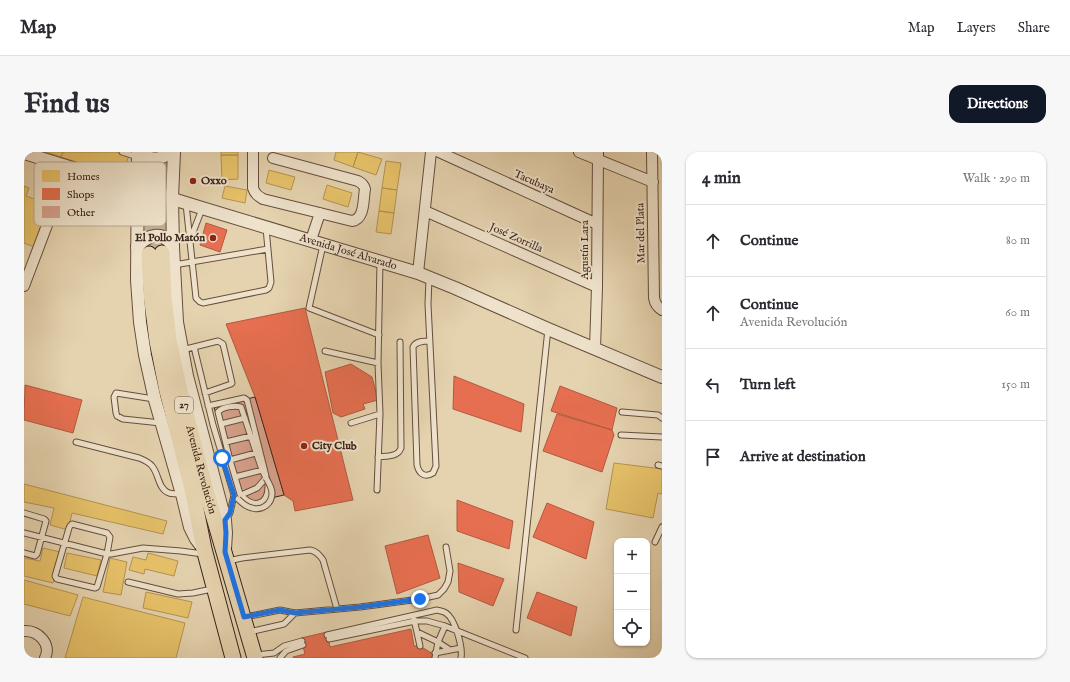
<!DOCTYPE html>
<html lang="en">
<head>
<meta charset="utf-8">
<style>
  body { margin:0; font-family:"IM FELL English",serif; background:#f7f7f7; color:#2b2b33 }
  .controls { position:absolute; right:12px; bottom:12px; display:grid; overflow:hidden; border-radius:8px; box-shadow:0 1px 3px #0004 }
  .controls button { width:36px; height:36px; display:grid; place-items:center; padding:0; border:0; border-bottom:1px solid #e1e1e2; background:#fff; color:#2b2b33; font:20px sans-serif }
  .stop { position:absolute; width:12px; height:12px; margin:-9px; border:3px solid #1a73e8; border-radius:50%; background:#fff }
  .stop.end { background:#1a73e8; border-color:#fff; box-shadow:0 1px 4px #0008 }
  .list { margin:0; padding:0; list-style:none }
  h2 { display:flex; justify-content:space-between; align-items:center; height:52px; margin:0; padding:0 16px; font-size:17px }
  h2 small { font-size:13px; font-weight:400; color:#7c7c81 }
  .list li { display:grid; grid-template-columns:26px 1fr auto; gap:12px; align-items:center; box-sizing:border-box; height:72px; padding:0 16px; border-top:1px solid #e1e1e2 }
  .list b { display:block; font-size:15px; white-space:nowrap }
  .list p { margin:0; font-size:13px; white-space:nowrap; color:#7c7c81 }
  .list em { font-size:13px; font-style:normal; color:#7c7c81 }
  .icon { flex:none; width:22px; height:22px; fill:none; stroke:currentColor; stroke-width:2; stroke-linecap:round; stroke-linejoin:round }
  .map { position:relative; flex:none; width:638px; height:506px; overflow:hidden; border-radius:12px }
  header { display:flex; align-items:center; gap:24px; box-sizing:border-box; height:56px; padding:0 20px; background:#fff; border-bottom:1px solid #e1e1e2 }
  header strong { font-size:19px }
  nav { display:flex; gap:22px; margin-inline-start:auto; font-size:14px }
  .intro { display:flex; align-items:center; justify-content:space-between; box-sizing:border-box; height:96px; padding:0 24px }
  h1 { margin:0; font-size:28px }
  .button { padding:10px 18px; border-radius:12px; background:#111827; color:#fff; font-size:14px; font-weight:700 }
  main { display:flex; gap:24px; padding:0 24px }
  aside { flex:1; background:#fff; border-radius:12px; box-shadow:0 1px 3px #0004 }
  .map>svg:first-child { display:block }
  .homes { fill:#e9c46a; stroke:#b59352 }
  .shops { fill:#e76f51; stroke:#b35840 }
  .building { fill:#d9a38e; stroke:#3b2219 }
  .lines { fill:none; stroke-linecap:round; stroke-linejoin:round }
  .primary-tunnel { stroke:#c3b091; stroke-width:15; stroke-dasharray:15 8; stroke-linecap:butt }
  .service-casing { stroke:#664e3e; stroke-width:7 }
  .minor-casing { stroke:#664e3e; stroke-width:12 }
  .tertiary-casing { stroke:#664e3e; stroke-width:14 }
  .primary-casing { stroke:#3b2219; stroke-width:17 }
  .service { stroke:#eee2cb; stroke-width:5 }
  .minor { stroke:#eee2cb; stroke-width:10 }
  .tertiary { stroke:#eee2cb; stroke-width:12 }
  .primary { stroke:#e5d3af; stroke-width:15 }
  .service-bridge-casing { stroke:#664e3e; stroke-width:7; stroke-linecap:butt }
  .service-bridge { stroke:#eee2cb; stroke-width:5 }
  .route { stroke:#1a73e8; stroke-width:5 }
  .poi-dot { fill:#8f2418; stroke:#eee2cb; stroke-width:1.5 }
  .labels { text-anchor:middle; dominant-baseline:central; stroke-width:4; stroke-linejoin:round; paint-order:stroke }
  .shield { fill:#eee2cb; stroke:#715c4e; stroke-width:1 }
  .shield-label { font-size:10px; font-weight:bold; fill:#3b2219 }
  .poi-label { font-size:11px; font-weight:bold; fill:#3b2219; stroke:#eee2cb; text-anchor:start }
  .street-label { font-size:11px; fill:#3b2219; stroke:#eee2cb }
  .key { fill:#eee2cb; stroke:#b8a896; stroke-width:1 }
  .key-label { font-size:11px; fill:#3b2219 }
</style>
</head>
<body>
<header>
<strong>Map</strong>
<nav><a>Map</a><a>Layers</a><a>Share</a></nav>
</header>
<div class="intro"><h1>Find us</h1><a class="button">Directions</a></div>
<main>
<div class="map">
<svg width="638" height="506" viewBox="0 0 638 506">
  <rect width="100%" height="100%" fill="#e5d3af"/>
  <filter id="stains"><feTurbulence type="fractalNoise" baseFrequency=".005" numOctaves="4"/><feColorMatrix values="0 0 0 0 .2 0 0 0 0 .09 0 0 0 0 .02 0 0 0 .5 -.17"/></filter>
  <radialGradient id="worn" r=".72"><stop offset=".6" stop-color="#630" stop-opacity="0"/><stop offset="1" stop-color="#630" stop-opacity=".3"/></radialGradient>
  <path class="homes" d="M 22,0 L 39,0 L 37,5 Z
    M 39,0 L 95,0 L 105,3 L 98,25 L 37,5 Z
    M 197,0 L 214,0 L 214,3 L 197,3 Z
    M 312,0 L 334,0 L 329,15 L 310,8 Z
    M 334,0 L 358,7 L 352,23 L 329,15 Z
    M 197,3 L 214,3 L 214,27 L 198,28 Z
    M 362,9 L 377,11 L 373,38 L 358,36 Z
    M 245,18 L 271,25 L 267,38 L 242,31 Z
    M 303,33 L 328,41 L 324,55 L 299,47 Z
    M 0,34 L 5,36 L 2,44 L 24,52 L 10,95 L 0,91 Z
    M 201,34 L 223,38 L 221,51 L 198,46 Z
    M 358,36 L 373,38 L 370,61 L 355,59 Z
    M 355,59 L 370,61 L 367,82 L 352,80 Z
    M 590,311 L 638,317 L 638,342 L 634,341 L 629,366 L 582,357 Z
    M 0,332 L 143,369 L 139,382 L 48,361 L 44,378 L 26,373 L 30,356 L 0,350 Z
    M 19,396 L 36,400 L 29,431 L 0,424 L 0,406 L 16,409 Z
    M 43,401 L 77,408 L 73,424 L 40,416 Z
    M 124,401 L 154,409 L 150,424 L 121,417 L 120,422 L 105,418 L 109,405 L 122,408 Z
    M 86,406 L 103,410 L 97,443 L 79,440 Z
    M 0,428 L 54,443 L 46,464 L 0,452 Z
    M 122,440 L 168,450 L 164,466 L 119,456 Z
    M 59,445 L 161,471 L 152,506 L 41,506 Z"/>
  <path class="shops" d="M 182,71 L 203,78 L 196,100 L 176,93 Z
    M 281,156 L 329,348 L 271,359 L 269,349 L 260,343 L 231,245 L 202,172 Z
    M 327,212 L 348,225 L 354,248 L 339,252 L 341,257 L 317,265 L 309,261 L 301,220 Z
    M 430,224 L 500,252 L 497,280 L 429,257 Z
    M 1,233 L 58,248 L 49,281 L 0,268 Z
    M 536,234 L 593,256 L 588,278 L 527,259 Z
    M 533,262 L 588,278 L 590,283 L 578,320 L 519,299 Z
    M 433,348 L 489,369 L 485,397 L 433,379 Z
    M 523,351 L 570,370 L 562,407 L 509,385 Z
    M 404,383 L 416,426 L 373,442 L 361,394 Z
    M 434,411 L 480,427 L 469,454 L 435,440 Z
    M 513,440 L 553,455 L 547,484 L 503,466 Z
    M 387,477 L 390,494 L 396,494 L 409,502 L 407,506 L 269,506 L 269,505 L 281,502 L 277,486 L 303,480 L 306,495 Z"/>
  <path class="building" d="M 231,245 L 260,343 L 217,353 L 190,255 Z"/>
  <g class="lines">
    <path class="primary-tunnel" d="M 125,0 L 125,102
      M 137,0 L 138,101"/>
    <defs>
      <path id="service" d="M 98,0 L 114,5
        M 162,52 L 172,146 L 176,150 L 179,151 L 242,138 L 245,136 L 247,130 L 242,76
        M 166,88 L 178,57
        M 299,93 L 285,156 L 355,183
        M 150,113 L 244,97
        M 405,126 L 404,152 L 412,314 L 409,321 C 401,326 395,322 393,313 L 389,195 C 392,189 400,189 406,189
        M 170,195 L 189,273 L 210,343 L 206,361 L 202,367
        M 158,198 L 194,189 L 199,192 L 208,231 L 207,232 L 181,241
        M 301,199 L 354,211
        M 130,247 L 92,241 L 90,245 L 92,261 L 93,264 L 99,267 L 137,271
        M 184,254 L 220,246 L 223,248 L 244,332 C 245,354 229,357 216,342 L 206,308 L 194,260 C 198,255 211,253 217,255 L 238,318 L 242,326 L 233,336 L 217,343
        M 598,260 L 634,263 L 638,266
        M 327,271 L 356,262 L 354,211 L 356,110
        M 197,272 L 221,266
        M 597,283 L 638,285
        M 52,290 L 115,306 C 120,308 125,310 128,314 C 135,322 134,337 145,341 C 149,342 154,342 158,342
        M 202,290 L 227,284
        M 354,305 C 363,304 374,305 377,296 L 376,190
        M 206,308 L 232,301
        M 634,313 L 638,314
        M 211,325 L 238,318
        M 353,338 L 356,262
        M 0,361 L 20,367 L 22,369 L 13,402 L 11,404 L 0,401
        M 48,372 L 83,381 L 86,385 L 83,402 L 73,435 L 71,436 L 33,427 L 31,424 L 45,376 L 46,374 Z
        M 0,381 L 83,402 L 87,402 L 119,396 L 157,399 L 179,402
        M 631,390 L 638,375
        M 204,409 L 218,406 L 286,398 C 292,399 295,402 299,408 L 313,457
        M 104,430 L 154,442 L 169,441 L 188,437
        M 221,465 L 256,458 L 271,461 L 336,455 L 396,447 L 414,443 L 420,437 L 424,430 L 426,419 L 422,395
        M 390,467 L 396,494
        M 492,478 L 524,177
        M 225,480 L 260,472 L 271,461
        M 393,480 L 414,490 L 426,498
        M 303,483 L 413,458 C 416,459 419,459 422,461 C 431,467 439,495 437,506
        M 305,487 L 391,469 L 403,469 L 421,474 L 501,506
        M 411,501 L 437,496
        M 232,503 L 250,501 L 260,494 L 278,489
        M 256,506 L 262,499 L 279,493
        M 411,506 L 414,490 L 421,474"/>
      <path id="minor" d="M 229,0 L 229,36 C 231,42 234,44 239,47 L 328,69 C 341,67 339,48 341,37 C 340,33 338,31 334,29 L 249,6
        M 415,0 L 573,72
        M 555,0 L 629,30
        M 628,0 L 630,146 C 631,152 633,155 638,158
        M 401,59 L 573,135
        M 287,88 L 296,61
        M 394,121 L 407,0
        M 0,134 L 45,15
        M 571,197 L 573,135 L 574,0
        M 0,479 C 14,478 28,492 21,506"/>
      <g id="tertiary">
        <path d="M 114,0 L 113,128 L 116,170 L 121,203 L 131,248 L 158,342 L 166,375 L 172,387 L 178,395"/>
        <path d="M 117,0 C 126,9 137,8 146,0"/>
        <path d="M 150,0 L 148,46 L 149,95 L 153,170 L 163,224 L 201,368 L 202,381 L 201,397"/>
        <path id="s1" d="M 0,1 L 178,56 L 394,121 L 431,136 L 524,177 L 638,225"/>
        <path d="M 113,95 C 124,82 140,78 149,95"/>
      </g>
      <g id="primary">
        <path id="s2" d="M 138,101 L 140,146 L 145,188 L 156,239 L 181,335 L 231,506"/>
        <path d="M 125,102 L 127,142 L 133,189 L 143,239 L 168,337 L 180,397 L 209,506"/>
      </g>
    </defs>
    <use href="#service" class="service-casing"/>
    <use href="#minor" class="minor-casing"/>
    <use href="#tertiary" class="tertiary-casing"/>
    <use href="#primary" class="primary-casing"/>
    <use href="#service" class="service"/>
    <use href="#minor" class="minor"/>
    <use href="#tertiary" class="tertiary"/>
    <use href="#primary" class="primary"/>
    <defs>
      <path id="service-bridge" d="M 214,347 C 218,351 222,355 228,356 C 238,359 248,352 248,341 C 248,336 245,331 242,326"/>
    </defs>
    <use href="#service-bridge" class="service-bridge-casing"/>
    <use href="#service-bridge" class="service-bridge"/>
  </g>
  <g class="lines">
    <path class="route" d="M 198,306 L 210,343 L 206,361 L 201,368 L 202,381 L 201,400 L 220,465 L 256,458 L 271,461 L 336,455 L 396,447"/>
  </g>
  <g class="poi-dot">
    <circle cx="169" cy="29" r="4"/>
    <circle cx="189" cy="86" r="4"/>
    <circle cx="280" cy="294" r="4"/>
  </g>
  <g class="labels">
    <rect class="shield" x="151" y="245" width="18" height="16" rx="3"/>
    <g class="shield-label">
      <text x="160" y="253">27</text>
    </g>
    <g class="poi-label">
      <text x="177" y="29">Oxxo</text>
      <text x="181" y="86" text-anchor="end">El Pollo Matón</text>
      <text x="288" y="294">City Club</text>
    </g>
    <g class="street-label">
      <text transform="translate(510 30) rotate(24)">Tacubaya</text>
      <text transform="translate(617 81) rotate(-91)">Mar del Plata</text>
      <text transform="translate(492 86) rotate(24)">José Zorrilla</text>
      <text transform="translate(561 98) rotate(-90)">Agustín Lara</text>
      <text stroke="none"><textPath href="#s1" startOffset="339">Avenida José Alvarado</textPath></text>
      <text stroke="none"><textPath href="#s2" startOffset="221">Avenida Revolución</textPath></text>
    </g>
  </g>
  <rect x="10" y="10" width="132" height="64" rx="6" class="key"/>
  <rect x="18" y="18" width="18" height="12" fill="#e9c46a"/>
  <rect x="18" y="36" width="18" height="12" fill="#e76f51"/>
  <rect x="18" y="54" width="18" height="12" fill="#d9a38e"/>
  <g class="key-label">
    <text x="43" y="28">Homes</text>
    <text x="43" y="46">Shops</text>
    <text x="43" y="64">Other</text>
  </g>
  <rect width="100%" height="100%" filter="url(#stains)"/>
  <rect width="100%" height="100%" fill="url(#worn)"/>
</svg>
<div class="controls">
<button>+</button>
<button>−</button>
<button><svg class="icon" aria-label="locate" viewBox="0 0 24 24"><circle cx="12" cy="12" r="6"/><path d="M12 2v4M12 18v4M2 12h4M18 12h4"/></svg></button>
</div>
<div class="stop" style="left:198px;top:306px"></div>
<div class="stop end" style="left:396px;top:447px"></div>
</div>
<aside>
<h2>4 min<small>Walk · 290 m</small></h2>
<ul class="list">
<li><svg class="icon" aria-label="ahead" viewBox="0 0 24 24"><path d="M12 20V5M6 11l6-6 6 6"/></svg><div><b>Continue</b></div><em>80 m</em></li>
<li><svg class="icon" aria-label="ahead" viewBox="0 0 24 24"><path d="M12 20V5M6 11l6-6 6 6"/></svg><div><b>Continue</b><p>Avenida Revolución</p></div><em>60 m</em></li>
<li><svg class="icon" aria-label="left" viewBox="0 0 24 24"><path d="M17 20v-9H6M10 6l-5 5 5 5"/></svg><div><b>Turn left</b></div><em>150 m</em></li>
<li><svg class="icon" aria-label="arrive" viewBox="0 0 24 24"><path d="M6 21V4h12l-3 4 3 4H6"/></svg><div><b>Arrive at destination</b></div></li>
</ul>
</aside>
</main>
</body>
</html>
